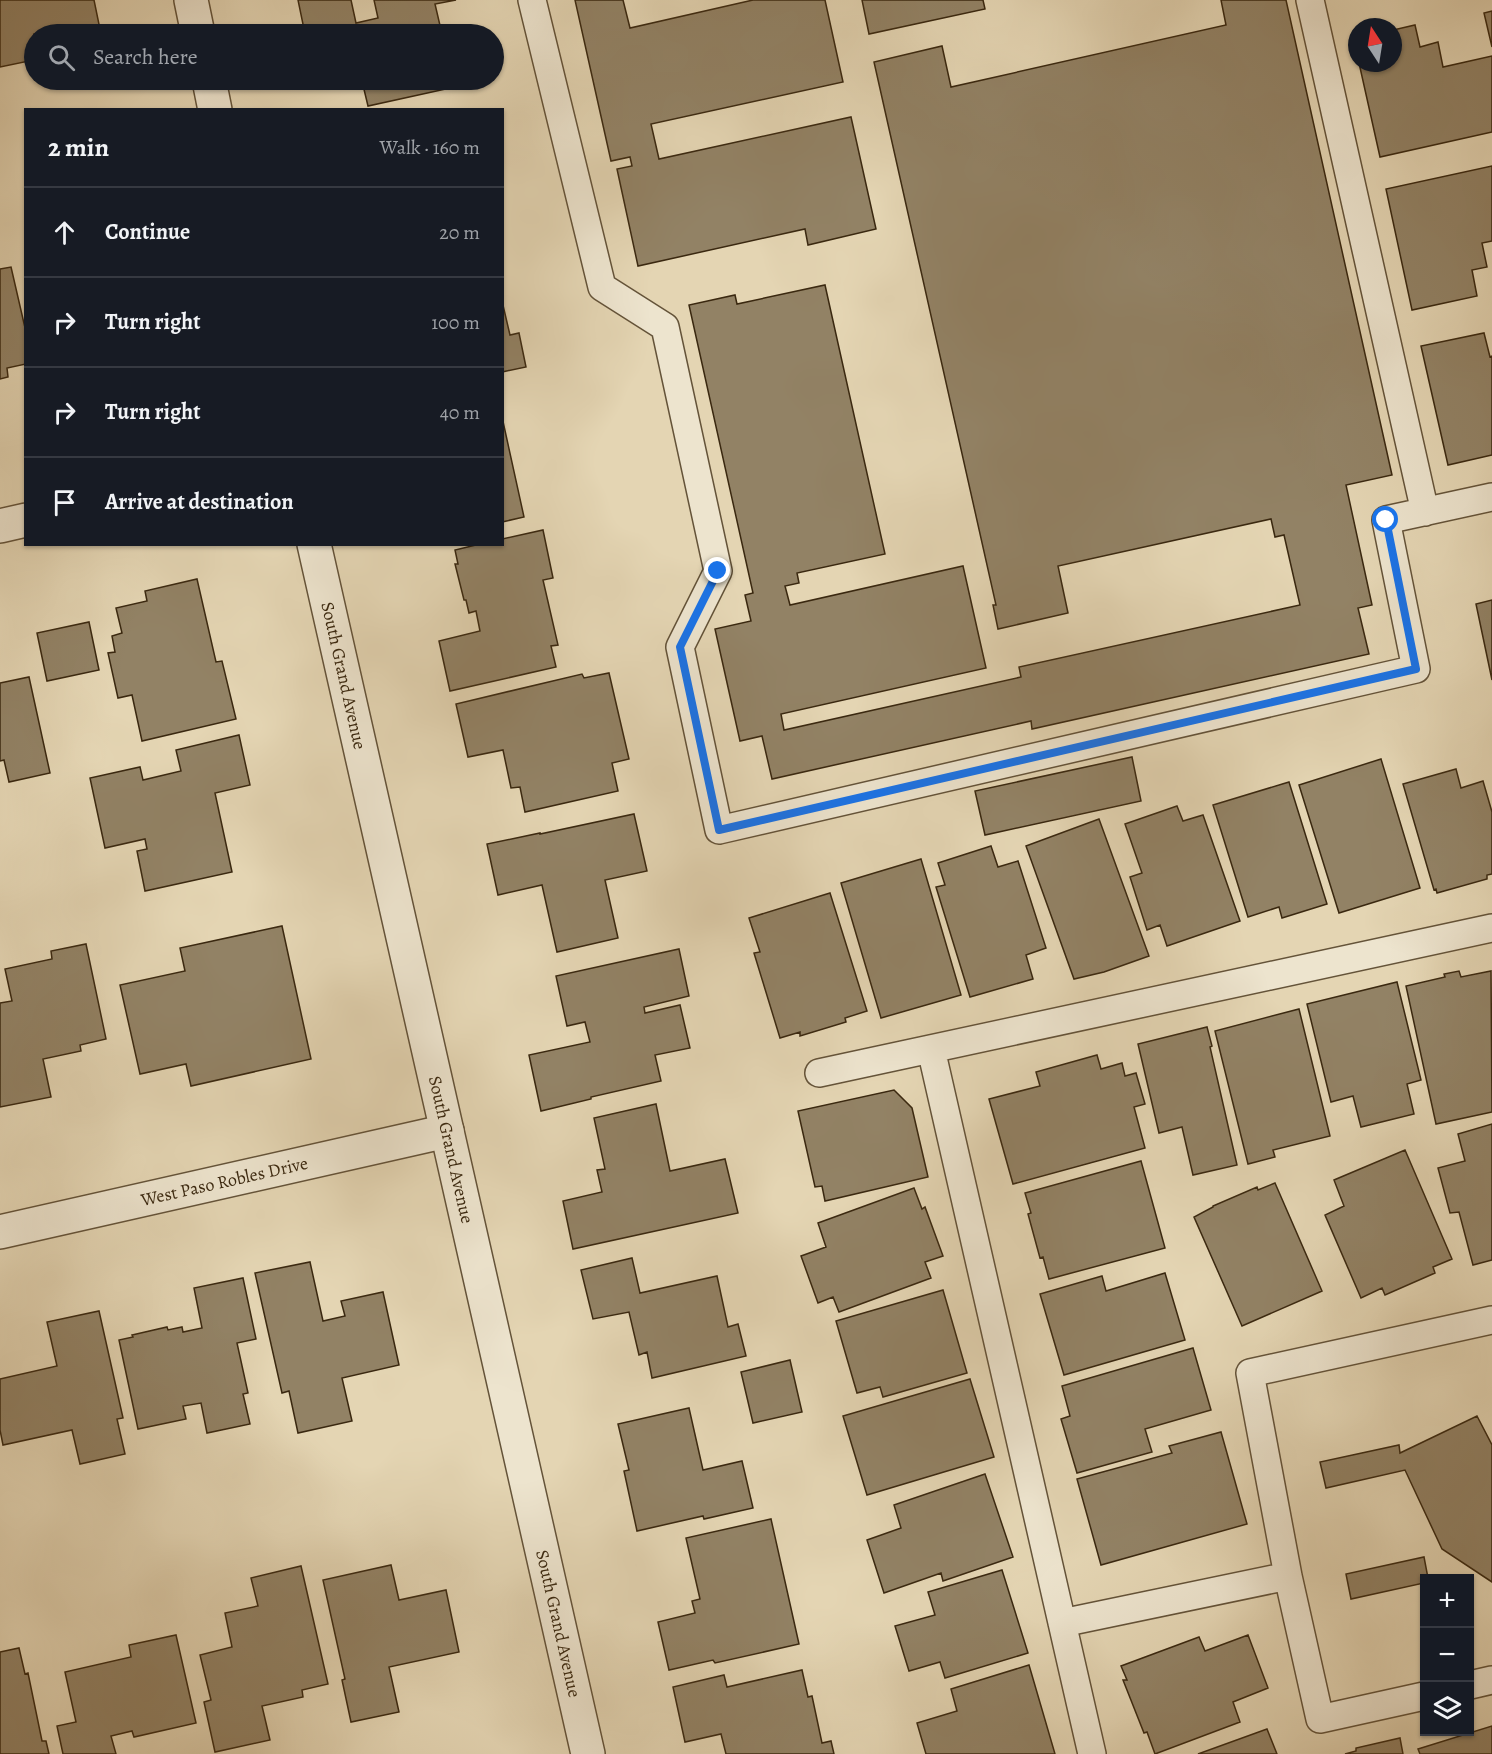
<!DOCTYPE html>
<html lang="en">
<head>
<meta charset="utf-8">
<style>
  body { margin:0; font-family:Alegreya,serif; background:#20242c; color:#f1f3f6 }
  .controls { position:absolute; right:18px; bottom:18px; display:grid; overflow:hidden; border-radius:0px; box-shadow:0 2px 4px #0004 }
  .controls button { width:54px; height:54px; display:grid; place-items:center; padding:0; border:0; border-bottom:2px solid #363941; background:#171b24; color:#f1f3f6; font:30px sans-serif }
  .compass { position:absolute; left:1348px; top:18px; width:54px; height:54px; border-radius:50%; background:#171b24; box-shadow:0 2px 4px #0004; rotate:348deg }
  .stop { position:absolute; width:18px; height:18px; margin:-14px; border:4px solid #1a73e8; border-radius:50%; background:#fff }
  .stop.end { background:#1a73e8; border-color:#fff; box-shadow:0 2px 6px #0008 }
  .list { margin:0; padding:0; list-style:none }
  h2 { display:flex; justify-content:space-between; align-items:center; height:78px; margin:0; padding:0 24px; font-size:26px }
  h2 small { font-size:20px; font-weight:400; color:#9ea1a6 }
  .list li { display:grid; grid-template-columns:39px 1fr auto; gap:18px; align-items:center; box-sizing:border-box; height:90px; padding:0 24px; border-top:2px solid #363941 }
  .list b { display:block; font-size:22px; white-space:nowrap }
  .list em { font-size:20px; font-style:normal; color:#9ea1a6 }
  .icon { flex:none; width:33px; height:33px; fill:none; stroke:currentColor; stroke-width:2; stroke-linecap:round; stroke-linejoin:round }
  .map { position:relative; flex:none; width:1492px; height:1754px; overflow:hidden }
  .search { position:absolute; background:#171b24; box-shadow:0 2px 4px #0004; left:24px; top:24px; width:480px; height:66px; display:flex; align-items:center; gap:15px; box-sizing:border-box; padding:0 21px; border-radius:33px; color:#9ea1a6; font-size:22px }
  .panel { position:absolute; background:#171b24; box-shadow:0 2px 4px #0004; left:24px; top:108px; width:480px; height:438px; border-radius:0px }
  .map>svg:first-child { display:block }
  .building { fill:#928265; stroke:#3a2810; stroke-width:1.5 }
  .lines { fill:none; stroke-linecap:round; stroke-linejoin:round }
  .lane-casing { stroke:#645339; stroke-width:30 }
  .street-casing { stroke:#645339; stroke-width:36 }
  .lane { stroke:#ede4ce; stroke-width:27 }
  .street { stroke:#ede4ce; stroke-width:33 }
  .route { stroke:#1a73e8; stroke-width:8 }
  .labels { text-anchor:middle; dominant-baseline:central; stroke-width:6; stroke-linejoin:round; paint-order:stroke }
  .street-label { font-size:18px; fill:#3a2810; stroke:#ede4ce }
</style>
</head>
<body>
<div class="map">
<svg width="1492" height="1754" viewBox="0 0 1492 1754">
  <rect width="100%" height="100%" fill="#e4d5b3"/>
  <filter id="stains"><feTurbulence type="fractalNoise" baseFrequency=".00333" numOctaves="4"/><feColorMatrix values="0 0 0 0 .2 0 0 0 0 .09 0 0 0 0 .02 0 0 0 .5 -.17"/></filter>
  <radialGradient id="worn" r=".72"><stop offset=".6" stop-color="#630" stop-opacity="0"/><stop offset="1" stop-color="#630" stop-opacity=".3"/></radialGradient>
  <path class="building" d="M 0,0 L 94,0 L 101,34 L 34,34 L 34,60 L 0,67 Z
    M 298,0 L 351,0 L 356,23 L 378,18 L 374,0 L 456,0 L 435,4 L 442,34 L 305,34 Z
    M 575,0 L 623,0 L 630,28 L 753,0 L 825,0 L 843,82 L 651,124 L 659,159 L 851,117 L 876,229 L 808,245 L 805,229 L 638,266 L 617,169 L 632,166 L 630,157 L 611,161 Z
    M 862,0 L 983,0 L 985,9 L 869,34 Z
    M 1221,0 L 1286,0 L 1392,475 L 1346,485 L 1372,605 L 1358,608 L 1369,654 L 1032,729 L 1031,721 L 772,779 L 762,736 L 740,741 L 715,629 L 751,621 L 745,595 L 753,593 L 689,305 L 735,295 L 737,304 L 825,285 L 885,554 L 797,573 L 799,583 L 785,586 L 790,605 L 963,566 L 986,668 L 781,714 L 784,730 L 1021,677 L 1019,667 L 1300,605 L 1284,535 L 1275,537 L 1271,519 L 1058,566 L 1068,613 L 998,629 L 993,605 L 996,605 L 874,62 L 942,46 L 951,87 L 1226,25 Z
    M 1492,11 L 1492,47 L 1484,13 Z
    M 1415,25 L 1420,47 L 1438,42 L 1443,67 L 1492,56 L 1492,132 L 1380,157 L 1359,63 L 1393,63 L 1393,30 Z
    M 352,80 L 463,80 L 464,85 L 368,106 L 362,81 L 353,83 Z
    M 1492,166 L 1492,241 L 1482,243 L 1487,267 L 1472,270 L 1477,296 L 1412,310 L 1386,189 Z
    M 11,267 L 26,332 L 26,364 L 7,368 L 8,377 L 0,379 L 0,269 Z
    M 502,301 L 510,335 L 519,333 L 526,367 L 502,372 Z
    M 1484,333 L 1490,357 L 1492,356 L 1492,455 L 1448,465 L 1421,346 Z
    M 502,417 L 524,517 L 502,522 Z
    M 543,530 L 553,578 L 543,580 L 558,645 L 551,646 L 556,667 L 450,691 L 439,641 L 480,631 L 476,611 L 469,613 L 466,600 L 464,600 L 455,564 L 458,564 L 455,550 L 480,544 L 502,544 L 502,539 Z
    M 197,579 L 216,662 L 222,661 L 236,719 L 142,741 L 132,695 L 118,698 L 108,653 L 115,652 L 112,636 L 122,633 L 116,608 L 147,601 L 145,591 Z
    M 1492,600 L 1492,680 L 1476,604 Z
    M 89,622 L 99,670 L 47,681 L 37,633 Z
    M 609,673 L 629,759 L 612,763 L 618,791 L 525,812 L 520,787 L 511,788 L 503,750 L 468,757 L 456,704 L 582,674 L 584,678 Z
    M 29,677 L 50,773 L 9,782 L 4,760 L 0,761 L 0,683 Z
    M 239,735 L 250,785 L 215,793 L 232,872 L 145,891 L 137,851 L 147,849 L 145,839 L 105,848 L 90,778 L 140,767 L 143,780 L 181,771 L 176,750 Z
    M 1132,757 L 1141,801 L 985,835 L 975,791 Z
    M 1381,759 L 1420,888 L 1339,913 L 1299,785 Z
    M 1456,769 L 1461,788 L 1483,781 L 1492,812 L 1492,874 L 1487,875 L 1487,879 L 1437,893 L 1436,889 L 1434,890 L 1403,784 Z
    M 1289,782 L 1327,904 L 1282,918 L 1279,907 L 1248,917 L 1213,805 Z
    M 1177,806 L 1183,821 L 1203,815 L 1240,921 L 1167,946 L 1160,925 L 1147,930 L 1130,877 L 1142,873 L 1125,824 Z
    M 634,814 L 647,871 L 605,880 L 618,938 L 557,952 L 542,885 L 498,895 L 487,844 L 540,833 L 540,834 Z
    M 1099,819 L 1149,956 L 1104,972 L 1074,979 L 1026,846 Z
    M 991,846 L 998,867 L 1018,861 L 1046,948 L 1026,955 L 1033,979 L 970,997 L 936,887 L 945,885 L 938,863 Z
    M 921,859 L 961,995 L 881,1018 L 841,883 Z
    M 830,893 L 867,1011 L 845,1018 L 846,1022 L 800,1036 L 800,1032 L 780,1038 L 754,953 L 760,952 L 749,918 Z
    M 282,926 L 311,1059 L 191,1086 L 186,1064 L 140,1074 L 120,985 L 185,971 L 180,948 Z
    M 86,944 L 106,1039 L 80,1045 L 81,1051 L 43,1059 L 51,1097 L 0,1107 L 0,1003 L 12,1001 L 5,969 L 52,959 L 51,951 Z
    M 679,949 L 689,996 L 644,1007 L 645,1013 L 680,1005 L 690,1048 L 655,1055 L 661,1081 L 591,1097 L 591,1099 L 541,1111 L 529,1055 L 590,1042 L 585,1022 L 567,1026 L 556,976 Z
    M 1459,971 L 1461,977 L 1491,971 L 1492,1112 L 1436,1124 L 1406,986 L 1445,977 L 1444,974 Z
    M 1397,982 L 1421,1080 L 1407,1084 L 1414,1114 L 1361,1127 L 1353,1096 L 1331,1102 L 1307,1004 Z
    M 1299,1009 L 1330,1136 L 1273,1150 L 1275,1157 L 1248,1164 L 1215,1031 Z
    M 1207,1027 L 1212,1046 L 1210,1047 L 1237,1165 L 1193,1175 L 1182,1127 L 1159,1133 L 1138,1044 Z
    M 1097,1055 L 1101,1069 L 1122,1063 L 1125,1076 L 1136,1073 L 1145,1104 L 1134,1107 L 1145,1148 L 1013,1184 L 989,1099 L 1040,1086 L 1036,1072 Z
    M 894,1090 L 912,1108 L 928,1177 L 825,1201 L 822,1186 L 815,1187 L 798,1111 Z
    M 656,1104 L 670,1171 L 725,1159 L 738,1213 L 573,1249 L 563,1201 L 602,1192 L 597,1170 L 605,1169 L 594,1118 Z
    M 1492,1124 L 1492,1260 L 1473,1265 L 1459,1212 L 1450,1213 L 1438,1168 L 1465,1161 L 1458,1134 Z
    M 1405,1150 L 1452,1259 L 1433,1267 L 1435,1273 L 1385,1295 L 1382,1288 L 1361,1298 L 1325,1215 L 1344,1206 L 1334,1180 Z
    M 1141,1161 L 1165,1248 L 1049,1279 L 1043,1257 L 1040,1258 L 1028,1214 L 1031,1213 L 1025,1193 Z
    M 1275,1183 L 1322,1291 L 1242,1326 L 1194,1217 L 1213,1207 L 1213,1206 L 1257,1187 L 1258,1190 Z
    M 914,1188 L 922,1209 L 925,1207 L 943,1256 L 925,1262 L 931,1278 L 839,1312 L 833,1297 L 818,1303 L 801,1256 L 826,1247 L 818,1223 Z
    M 632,1258 L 640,1293 L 717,1276 L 728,1327 L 738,1324 L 746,1356 L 652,1378 L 647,1352 L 639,1355 L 629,1312 L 593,1319 L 581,1270 Z
    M 310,1262 L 323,1321 L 345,1316 L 341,1301 L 383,1292 L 399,1365 L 342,1378 L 352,1421 L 298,1433 L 289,1391 L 282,1393 L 255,1273 Z
    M 1165,1273 L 1185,1340 L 1064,1375 L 1040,1294 L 1102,1276 L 1106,1291 Z
    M 243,1278 L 256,1339 L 237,1343 L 248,1393 L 243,1394 L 250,1424 L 207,1433 L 201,1403 L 183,1406 L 186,1419 L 138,1429 L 119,1340 L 133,1337 L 132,1335 L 167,1327 L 168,1330 L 182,1327 L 183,1332 L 202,1328 L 194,1288 Z
    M 943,1290 L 967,1373 L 883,1397 L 880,1387 L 857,1393 L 836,1321 Z
    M 99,1311 L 123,1418 L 117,1419 L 125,1454 L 80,1464 L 72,1430 L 3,1445 L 0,1430 L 0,1379 L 57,1366 L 47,1322 Z
    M 1193,1348 L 1211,1410 L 1145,1429 L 1152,1452 L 1077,1473 L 1061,1419 L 1070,1416 L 1062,1386 Z
    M 790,1360 L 802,1412 L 753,1423 L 741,1372 Z
    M 970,1379 L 994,1457 L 867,1495 L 843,1416 Z
    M 689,1408 L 703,1470 L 742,1461 L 753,1508 L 704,1519 L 703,1516 L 637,1531 L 624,1471 L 629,1470 L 618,1424 Z
    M 1477,1416 L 1492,1445 L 1492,1582 L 1442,1549 L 1405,1470 L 1326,1488 L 1320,1462 L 1399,1445 L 1400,1453 Z
    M 1221,1432 L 1247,1524 L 1101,1565 L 1077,1479 L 1172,1453 L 1169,1446 Z
    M 985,1474 L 1013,1557 L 943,1581 L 941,1573 L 884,1593 L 867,1540 L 901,1528 L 894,1505 Z
    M 771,1519 L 799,1644 L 715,1663 L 713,1660 L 669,1670 L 658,1622 L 695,1613 L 692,1601 L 700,1599 L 686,1538 Z
    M 1424,1557 L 1428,1578 L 1424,1578 L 1424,1583 L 1351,1599 L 1346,1574 Z
    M 391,1565 L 399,1600 L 446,1590 L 459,1652 L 389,1667 L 399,1712 L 351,1722 L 342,1680 L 345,1679 L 323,1580 Z
    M 301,1566 L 328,1684 L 302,1690 L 303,1697 L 262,1706 L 270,1740 L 215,1752 L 204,1702 L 211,1700 L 200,1655 L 232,1647 L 225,1613 L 258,1606 L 251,1578 Z
    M 1002,1570 L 1028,1653 L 945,1678 L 940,1662 L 909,1671 L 895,1626 L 935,1615 L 928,1592 Z
    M 176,1635 L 196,1723 L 134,1737 L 132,1731 L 111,1736 L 116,1754 L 63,1754 L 57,1726 L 76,1722 L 65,1672 L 131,1657 L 129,1645 Z
    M 1248,1635 L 1268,1688 L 1233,1702 L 1240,1722 L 1155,1754 L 1147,1732 L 1144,1733 L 1123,1680 L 1127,1680 L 1121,1666 L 1199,1637 L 1205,1651 Z
    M 19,1648 L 25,1674 L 28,1673 L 42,1741 L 46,1741 L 49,1754 L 0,1754 L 0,1652 Z
    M 1029,1665 L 1055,1754 L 926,1754 L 917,1723 L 957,1711 L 951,1689 Z
    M 802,1670 L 808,1697 L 812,1696 L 822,1743 L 831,1741 L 834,1754 L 726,1754 L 721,1734 L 685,1742 L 673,1687 L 724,1675 L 727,1687 Z
    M 1492,1726 L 1492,1754 L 1420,1754 L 1418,1749 Z
    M 1267,1729 L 1277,1754 L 1198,1754 Z
    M 1400,1738 L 1403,1754 L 1345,1754 L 1356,1751 L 1356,1748 Z"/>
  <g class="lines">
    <defs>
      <path id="lane" d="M 532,0 L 602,287 L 665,327 L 718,571 L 680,647 L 719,830 L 1416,669 L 1386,520 L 1492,497
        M 1310,0 L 1425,512
        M 931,1049 L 1092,1754
        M 819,1073 L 1492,928
        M 1062,1623 L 1288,1576
        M 1470,1685 L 1492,1680
        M 1424,1696 L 1320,1719 L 1288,1576 L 1250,1373 L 1492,1320"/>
      <g id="street">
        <path d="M 191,0 L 198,34"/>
        <path d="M 209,80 L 215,110"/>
        <path d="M 0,526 L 26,520"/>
        <path id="s1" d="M 314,544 L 588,1754"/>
        <path id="s2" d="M 0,1232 L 447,1131"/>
      </g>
    </defs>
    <use href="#lane" class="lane-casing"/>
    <use href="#street" class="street-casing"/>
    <use href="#lane" class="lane"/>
    <use href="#street" class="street"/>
  </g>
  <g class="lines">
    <path class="route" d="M 718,571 L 680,647 L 719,830 L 1416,669 L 1386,520"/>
  </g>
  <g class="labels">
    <g class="street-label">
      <text stroke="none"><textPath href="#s1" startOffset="135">South Grand Avenue</textPath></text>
      <text stroke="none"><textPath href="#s1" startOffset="621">South Grand Avenue</textPath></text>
      <text stroke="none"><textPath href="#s2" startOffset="230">West Paso Robles Drive</textPath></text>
      <text stroke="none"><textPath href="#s1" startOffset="1107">South Grand Avenue</textPath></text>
    </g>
  </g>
  <rect width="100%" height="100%" filter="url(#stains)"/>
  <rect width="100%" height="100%" fill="url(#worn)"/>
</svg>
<div class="controls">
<button>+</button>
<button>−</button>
<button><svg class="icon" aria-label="layers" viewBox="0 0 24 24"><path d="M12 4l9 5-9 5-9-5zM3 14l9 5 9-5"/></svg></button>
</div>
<svg class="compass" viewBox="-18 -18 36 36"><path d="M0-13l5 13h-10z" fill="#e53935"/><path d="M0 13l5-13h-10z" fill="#9ea1a6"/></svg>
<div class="stop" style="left:1386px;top:520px"></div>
<div class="stop end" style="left:718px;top:571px"></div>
<div class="search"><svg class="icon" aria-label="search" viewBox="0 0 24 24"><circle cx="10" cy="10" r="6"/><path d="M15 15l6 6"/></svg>Search here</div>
<section class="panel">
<h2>2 min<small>Walk · 160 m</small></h2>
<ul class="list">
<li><svg class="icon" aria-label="ahead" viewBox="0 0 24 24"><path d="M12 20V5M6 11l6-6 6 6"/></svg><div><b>Continue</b></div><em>20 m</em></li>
<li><svg class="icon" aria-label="right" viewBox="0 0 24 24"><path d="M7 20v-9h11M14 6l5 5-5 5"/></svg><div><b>Turn right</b></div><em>100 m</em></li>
<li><svg class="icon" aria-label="right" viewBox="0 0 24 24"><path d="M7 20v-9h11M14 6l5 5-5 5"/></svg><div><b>Turn right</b></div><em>40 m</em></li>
<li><svg class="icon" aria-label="arrive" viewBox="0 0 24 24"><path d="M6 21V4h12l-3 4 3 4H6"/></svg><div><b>Arrive at destination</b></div></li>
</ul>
</section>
</div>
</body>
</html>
